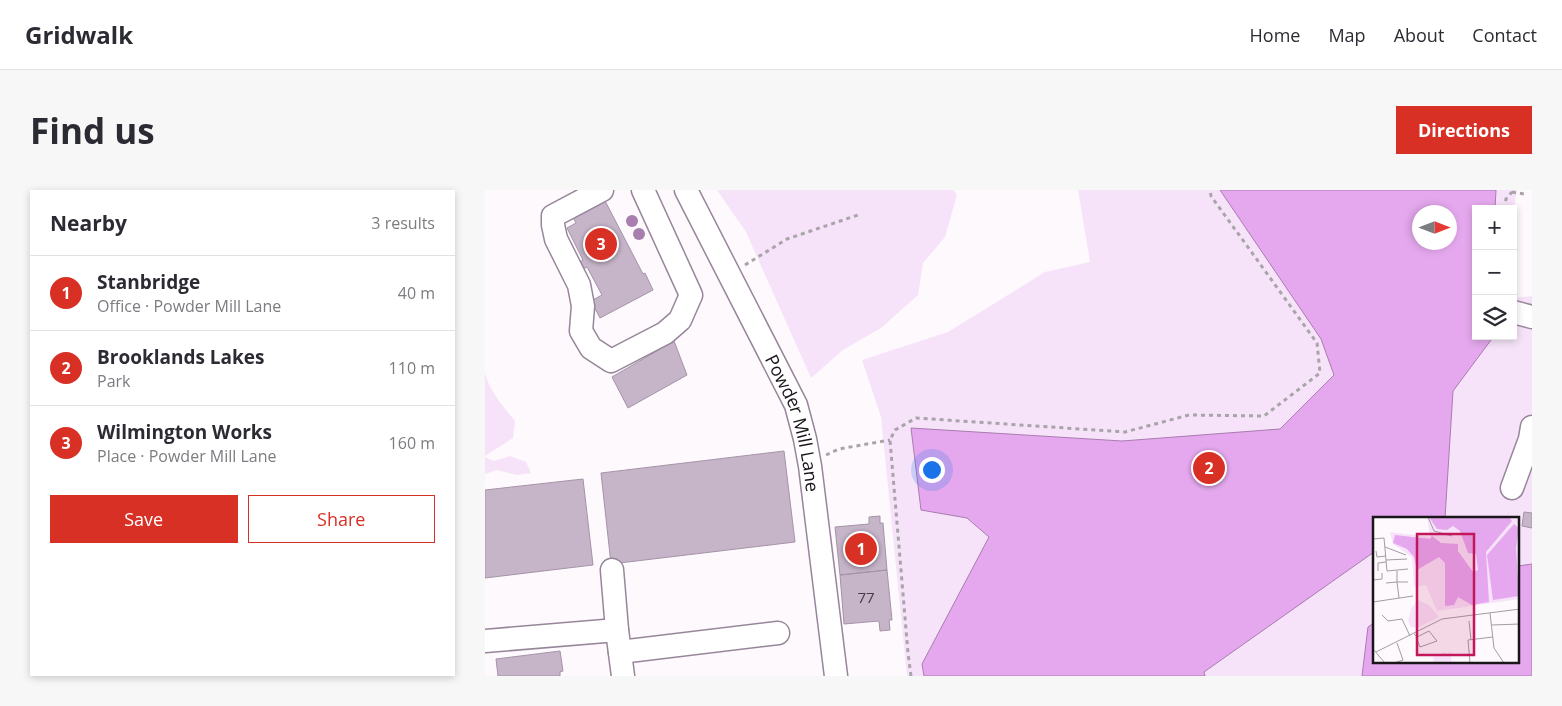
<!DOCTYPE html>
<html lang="en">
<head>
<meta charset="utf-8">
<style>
  body { margin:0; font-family:"Open Sans",sans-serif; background:#f7f7f7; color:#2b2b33 }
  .controls { position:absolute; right:15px; top:15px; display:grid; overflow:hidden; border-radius:0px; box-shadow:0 2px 8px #0003 }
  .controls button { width:45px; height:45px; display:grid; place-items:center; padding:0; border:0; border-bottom:1px solid #e1e1e2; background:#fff; color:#2b2b33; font:25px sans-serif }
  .compass { position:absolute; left:927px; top:15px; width:45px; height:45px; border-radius:50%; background:#fff; box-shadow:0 2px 8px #0003; rotate:90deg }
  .you { position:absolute; left:446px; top:279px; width:18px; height:18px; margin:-12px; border:4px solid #fff; border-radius:50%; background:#1a73e8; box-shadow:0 0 0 8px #1a73e833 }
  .badge { display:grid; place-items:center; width:32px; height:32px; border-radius:50%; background:#d93025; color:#fff; font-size:16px; font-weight:700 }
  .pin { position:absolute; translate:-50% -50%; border:2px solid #fff; box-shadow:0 1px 5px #0006 }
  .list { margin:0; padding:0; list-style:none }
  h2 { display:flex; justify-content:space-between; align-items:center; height:65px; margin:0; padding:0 20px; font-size:21px }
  h2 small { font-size:16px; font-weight:400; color:#7c7c81 }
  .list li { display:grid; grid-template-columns:32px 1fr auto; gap:15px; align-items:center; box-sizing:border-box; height:75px; padding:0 20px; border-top:1px solid #e1e1e2 }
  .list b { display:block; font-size:19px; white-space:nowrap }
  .list p { margin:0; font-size:16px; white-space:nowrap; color:#7c7c81 }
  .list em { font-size:16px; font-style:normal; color:#7c7c81 }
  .actions { display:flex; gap:10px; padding:15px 20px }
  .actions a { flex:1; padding:11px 0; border:1px solid #d93025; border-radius:0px; text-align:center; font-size:18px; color:#d93025 }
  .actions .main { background:#d93025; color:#fff }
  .icon { flex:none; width:28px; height:28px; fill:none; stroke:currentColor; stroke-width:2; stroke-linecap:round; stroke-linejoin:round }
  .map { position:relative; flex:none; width:1047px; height:486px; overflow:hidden; border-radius:0px }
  header { display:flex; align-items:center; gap:30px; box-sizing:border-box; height:70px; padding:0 25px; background:#fff; border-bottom:1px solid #e1e1e2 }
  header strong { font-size:24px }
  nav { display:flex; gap:28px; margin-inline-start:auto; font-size:18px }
  .intro { display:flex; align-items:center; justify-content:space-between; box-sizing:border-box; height:120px; padding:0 30px }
  h1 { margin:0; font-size:35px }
  .button { padding:12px 22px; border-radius:0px; background:#d93025; color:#fff; font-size:18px; font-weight:700 }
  main { display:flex; gap:30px; padding:0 30px }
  aside { flex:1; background:#fff; border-radius:0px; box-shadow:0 2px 8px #0003 }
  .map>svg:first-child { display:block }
  .green { fill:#f7e3f9; fill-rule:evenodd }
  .water { fill:#e5a8ee; stroke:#a87caf; fill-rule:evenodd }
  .building { fill:#c6b4c9; stroke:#a593a7 }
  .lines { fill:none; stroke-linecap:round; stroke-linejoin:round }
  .minor-casing { stroke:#97869a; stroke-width:25 }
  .path { stroke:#a9a4a9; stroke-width:3; stroke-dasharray:4 4; stroke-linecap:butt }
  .minor { stroke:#fff; stroke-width:22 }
  .tree { fill:#a77ead }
  .labels { text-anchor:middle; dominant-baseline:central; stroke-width:4.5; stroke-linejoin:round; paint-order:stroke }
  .number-label { font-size:15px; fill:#453c46 }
  .street-label { font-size:18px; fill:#1a141b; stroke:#fff }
  .inset-road { fill:none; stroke:#a29da3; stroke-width:1 }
  .view { fill:#c2185b; fill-opacity:0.15; stroke:#c2185b; stroke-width:2.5 }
  .inset-edge { fill:none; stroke:#1a141b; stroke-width:2.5 }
</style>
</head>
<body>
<header>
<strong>Gridwalk</strong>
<nav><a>Home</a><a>Map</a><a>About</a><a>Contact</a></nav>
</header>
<div class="intro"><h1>Find us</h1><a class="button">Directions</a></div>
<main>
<aside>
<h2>Nearby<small>3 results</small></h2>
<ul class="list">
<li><span class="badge">1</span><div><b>Stanbridge</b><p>Office · Powder Mill Lane</p></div><em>40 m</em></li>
<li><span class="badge">2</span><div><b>Brooklands Lakes</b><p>Park</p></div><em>110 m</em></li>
<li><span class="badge">3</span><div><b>Wilmington Works</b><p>Place · Powder Mill Lane</p></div><em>160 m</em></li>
</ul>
<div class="actions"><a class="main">Save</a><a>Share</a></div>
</aside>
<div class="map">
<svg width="1047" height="486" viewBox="0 0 1047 486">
  <rect width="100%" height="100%" fill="#fdf9fd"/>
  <path class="green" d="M 232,0 L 468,0 L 472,5 L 460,47 L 438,73 L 433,105 L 396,138 L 358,160 L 326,188 L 261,42 Z
    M 593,0 L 1032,0 L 1028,24 L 1028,19 L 991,19 L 991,146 L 1028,146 L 1028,108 L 1047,106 L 1047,486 L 422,486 L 396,227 L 377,170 L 463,142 L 560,82 L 605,72 ZM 934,22 L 964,22 L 964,52 L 934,52 ZM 889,328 L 1033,328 L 1033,472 L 889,472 Z
    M 0,183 C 5,202 18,216 30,231 L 28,248 L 0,266 Z
    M 25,266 L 41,272 L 46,283 L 32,285 L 12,280 L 0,284 L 0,267 L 9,271 Z"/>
  <path class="water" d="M 735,0 L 1011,0 L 1010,19 L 991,19 L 991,146 L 1009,146 L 968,201 L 960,328 L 889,328 L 889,362 L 719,482 L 720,486 L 439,486 L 437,474 L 504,347 L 482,328 L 436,320 L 426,238 L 637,251 L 795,239 L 849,185 L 836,149 ZM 934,22 L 964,22 L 964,52 L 934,52 Z
    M 1047,374 L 1047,486 L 877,486 L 883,437 L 889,433 L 889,472 L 1033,472 L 1033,376 Z"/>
  <path class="building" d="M 117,5 L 158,84 L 160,83 L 168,100 L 115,128 L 106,111 L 117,105 L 102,77 L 98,79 L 95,72 L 98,70 L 82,38 L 91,33 L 85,22 Z
    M 189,151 L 202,185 L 143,218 L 127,187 Z
    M 299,261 L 310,352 L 126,374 L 116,283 Z
    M 98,289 L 108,375 L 0,388 L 0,300 Z
    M 1039,322 L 1047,323 L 1047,338 L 1037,336 Z
    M 395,326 L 395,333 L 398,333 L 402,380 L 355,385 L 350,337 L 384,334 L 384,327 Z
    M 402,380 L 407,430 L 404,430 L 405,440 L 395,441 L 394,431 L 359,434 L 355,385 Z
    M 75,461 L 78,481 L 75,482 L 75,486 L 13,486 L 11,469 Z"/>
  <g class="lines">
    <defs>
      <g id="minor">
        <path d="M 117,0 L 68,26 L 68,35 L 71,49 L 94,95 L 98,116 L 96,141 L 106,158 L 126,171 L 180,143 L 195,130 L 206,105 L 158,0"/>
        <path id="s1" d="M 201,0 L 311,215 L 320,249 L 325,276 L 351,486"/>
        <path d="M 1028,122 L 1047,127"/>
        <path d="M 1027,298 L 1045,249 L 1047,237"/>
        <path d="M 127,380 L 132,440"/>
        <path d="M 0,451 L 132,440 L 138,486"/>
        <path d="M 135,462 L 293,443"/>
      </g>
    </defs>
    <use href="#minor" class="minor-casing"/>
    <path class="path" d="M 1027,2 L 1039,4
      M 1019,19 L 1021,9 L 1027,2 L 1027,0
      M 260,75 L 302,49 L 373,25
      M 341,265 L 354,259 L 405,250
      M 426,486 L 423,463 L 405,250 L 410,240 L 431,228 L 640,242 L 704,225 L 779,226 L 835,183 L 832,153 L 726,6 L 725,0"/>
    <use href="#minor" class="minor"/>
  </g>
  <g class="tree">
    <circle cx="147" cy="31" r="6"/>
    <circle cx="154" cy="44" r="6"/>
  </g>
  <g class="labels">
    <g class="number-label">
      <text x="381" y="407">77</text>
    </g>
    <g class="street-label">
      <text stroke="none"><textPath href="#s1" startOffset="258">Powder Mill Lane</textPath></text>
    </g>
  </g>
  <g transform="translate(888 327)">
    <rect width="146" height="146" fill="#fdf9fd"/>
    <path d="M 54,0 L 146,0 L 146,82 L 64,94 L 53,68 L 41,70 L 39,40 L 20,27 L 17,15 L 57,20 ZM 45,83 L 56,88 L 66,100 L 44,111 L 38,110 L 35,104 L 38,92 ZM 77,133 L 79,146 L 61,146 L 60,140 L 71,135 L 75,138 Z" fill="#f7e3f9"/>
    <path d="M 56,0 L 136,0 L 139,4 L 113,35 L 116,85 L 99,88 L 85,80 L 81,88 L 72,89 L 72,46 L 66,40 L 44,53 L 41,40 L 34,32 L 20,26 L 22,18 L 57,22 L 59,19 L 68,26 L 85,27 L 85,34 L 100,55 L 105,53 L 103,37 L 95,36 L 87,14 L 80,9 L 74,13 L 64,12 ZM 141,7 L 146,11 L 143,31 L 146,79 L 120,83 L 114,38 Z" fill="#e5a8ee"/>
    <path class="inset-road" d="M 55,0 L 61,14 L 79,19M 0,22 L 11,21 L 14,54 L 35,52M 12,30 L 33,38M 3,34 L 4,40 L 13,39M 13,43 L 34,42M 5,54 L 5,46 L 13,45M 24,54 L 24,65 L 35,65M 0,63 L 9,62 L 9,56M 13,66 L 24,65 L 26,81M 0,85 L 40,79M 117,96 L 121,131 L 131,146M 9,98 L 15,104 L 29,102 L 37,119M 96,104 L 98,123M 119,108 L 147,107M 41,117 L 44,120 L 56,114 L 64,124 L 47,130 L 43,120M 0,132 L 12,146M 3,135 L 69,102 L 147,92M 21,146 L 30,143 L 24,126M 95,146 L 97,146 L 95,123 L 120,120"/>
    <path class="view" d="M 44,17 L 101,17 L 101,138 L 44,138 Z"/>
    <rect width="146" height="146" class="inset-edge"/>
  </g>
</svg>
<div class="controls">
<button>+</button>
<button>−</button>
<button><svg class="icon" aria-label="layers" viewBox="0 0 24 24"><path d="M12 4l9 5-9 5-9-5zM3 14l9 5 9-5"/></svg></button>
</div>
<svg class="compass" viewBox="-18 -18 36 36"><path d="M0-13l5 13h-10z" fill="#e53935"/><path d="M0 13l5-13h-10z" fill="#7c7c81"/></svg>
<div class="you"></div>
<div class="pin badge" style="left:376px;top:359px">1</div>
<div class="pin badge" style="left:724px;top:278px">2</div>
<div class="pin badge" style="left:116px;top:54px">3</div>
</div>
</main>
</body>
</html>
